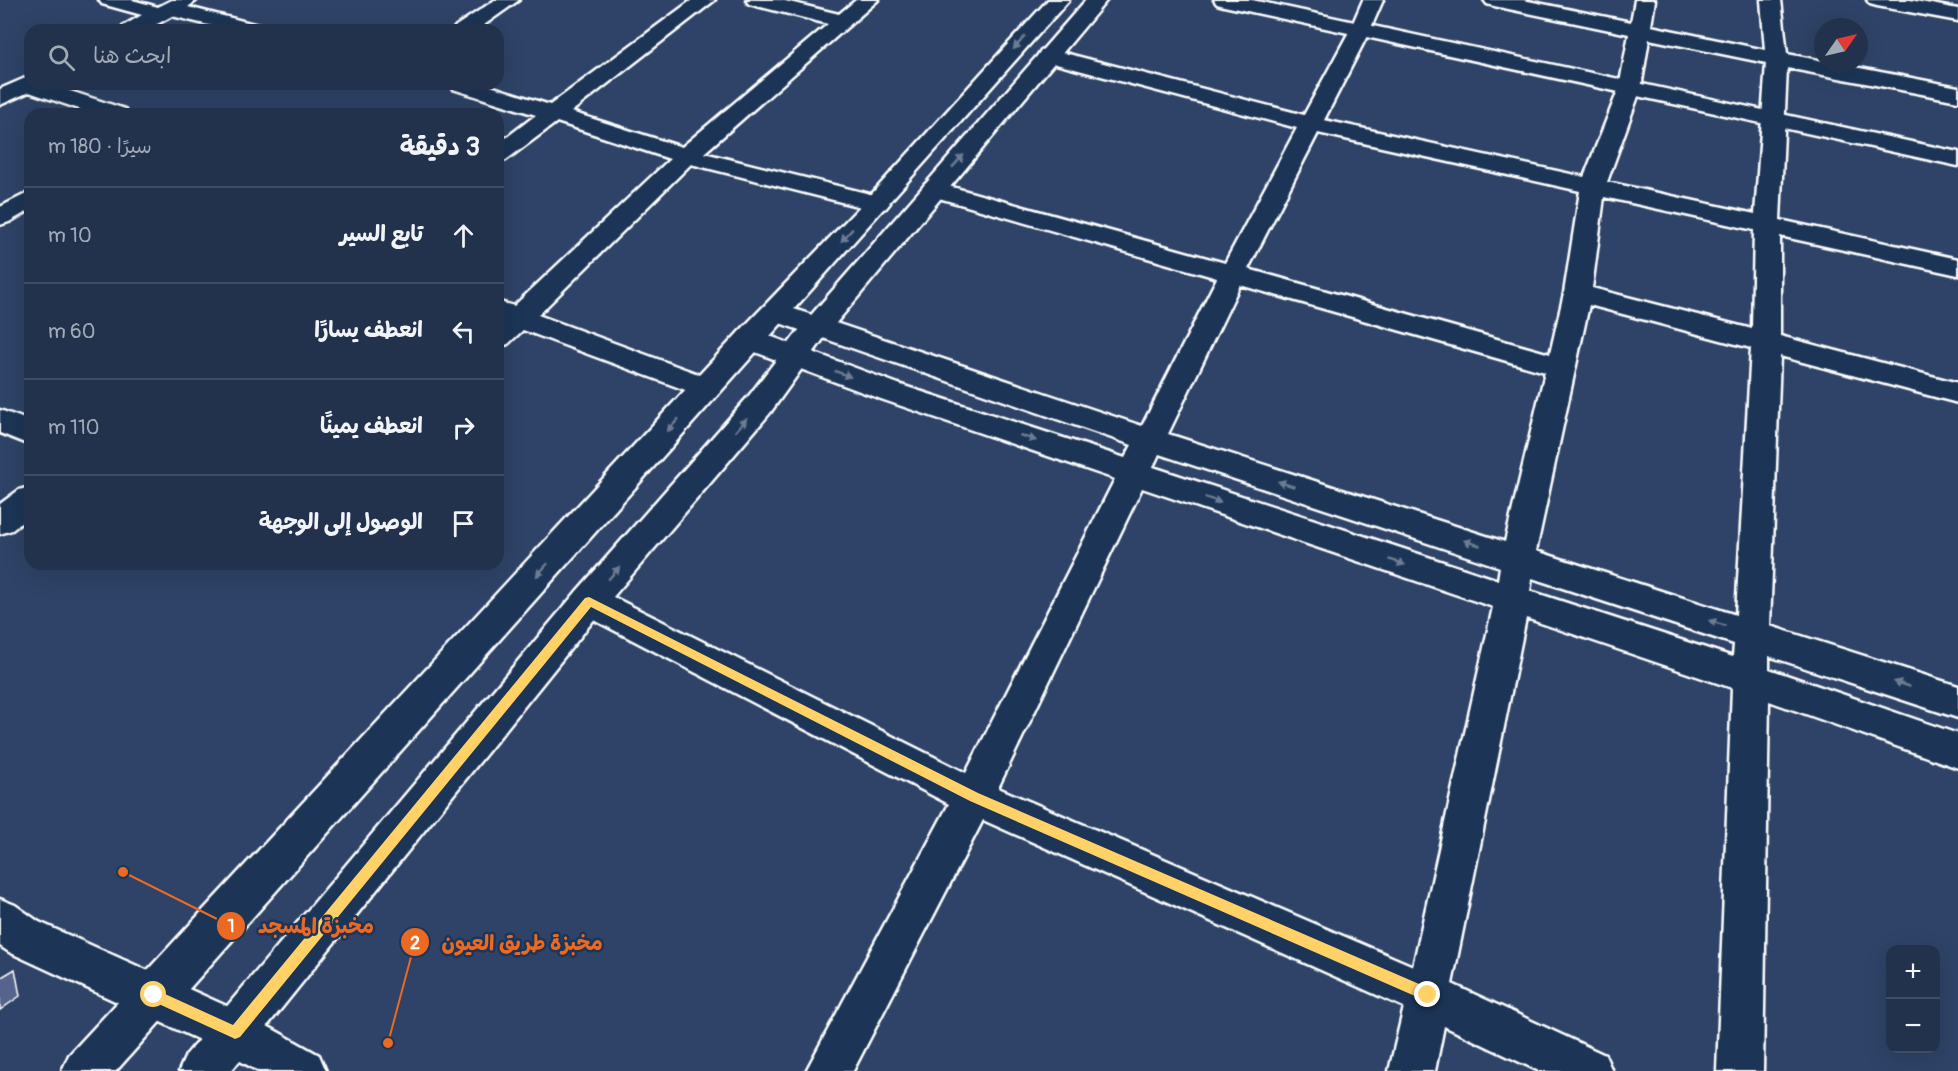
<!DOCTYPE html>
<html lang="ar">
<head>
<meta charset="utf-8">
<style>
  body { margin:0; font-family:Pangolin,"Playpen Sans Arabic",sans-serif; background:#2a3a54; color:#f1f3f6; direction:rtl }
  .controls { position:absolute; right:18px; bottom:18px; display:grid; overflow:hidden; border-radius:12px; box-shadow:0 6px 24px #0002 }
  .controls button { width:54px; height:54px; display:grid; place-items:center; padding:0; border:0; border-bottom:2px solid #3f4d65; background:#22324d; color:#f1f3f6; font:30px sans-serif }
  .compass { position:absolute; left:1814px; top:18px; width:54px; height:54px; border-radius:50%; background:#22324d; box-shadow:0 6px 24px #0002; rotate:56deg }
  .stop { position:absolute; width:18px; height:18px; margin:-14px; border:4px solid #ffd166; border-radius:50%; background:#fff }
  .stop.end { background:#ffd166; border-color:#fff; box-shadow:0 2px 6px #0008 }
  .list { margin:0; padding:0; list-style:none }
  h2 { display:flex; justify-content:space-between; align-items:center; height:78px; margin:0; padding:0 24px; font-size:26px }
  h2 small { font-size:20px; font-weight:400; color:#a2aab6 }
  .list li { display:grid; grid-template-columns:39px 1fr auto; gap:18px; align-items:center; box-sizing:border-box; height:96px; padding:0 24px; border-top:2px solid #3f4d65 }
  .list b { display:block; font-size:22px; white-space:nowrap }
  .list em { font-size:20px; font-style:normal; color:#a2aab6 }
  .icon { flex:none; width:33px; height:33px; fill:none; stroke:currentColor; stroke-width:2; stroke-linecap:round; stroke-linejoin:round }
  .map { position:relative; flex:none; width:1958px; height:1071px; overflow:hidden; direction:ltr }
  .search { position:absolute; background:#22324d; box-shadow:0 6px 24px #0002; left:24px; top:24px; width:480px; height:66px; display:flex; align-items:center; gap:15px; box-sizing:border-box; padding:0 21px; border-radius:18px; color:#a2aab6; font-size:22px }
  .panel { position:absolute; background:#22324d; box-shadow:0 6px 24px #0002; left:24px; top:108px; width:480px; height:462px; border-radius:18px; direction:rtl }
  .map>svg:first-child { display:block }
  .building { fill:#57648c; stroke:#fff; stroke-width:1.5 }
  .lines { fill:none; stroke-linecap:round; stroke-linejoin:round }
  .minor-casing { stroke:#fff; stroke-width:5 }
  .tertiary-casing { stroke:#fff; stroke-width:5 }
  .minor { fill:#1d3557; fill-rule:evenodd }
  .tertiary { fill:#1d3557; fill-rule:evenodd }
  .oneway { fill:#6c7c92 }
  .route { fill:#ffd166 }
  .leader { fill:none; stroke:#ea6a24; stroke-width:2 }
  .callout-dot { fill:#ea6a24; stroke:#1d3557; stroke-width:2 }
  .mark-label { font-size:18px; text-anchor:middle; font-weight:bold; fill:#fff }
  .callout-label { font-size:21px; text-anchor:middle; font-weight:bold; fill:#ea6a24; stroke:#1d3557; stroke-width:5; stroke-linejoin:round; paint-order:stroke }
</style>
</head>
<body>
<div class="map">
<svg width="1958" height="1071" viewBox="0 0 1958 1071">
  <rect width="100%" height="100%" fill="#2e4367"/>
  <filter id="ink" filterUnits="userSpaceOnUse"><feTurbulence type="fractalNoise" baseFrequency=".0167" numOctaves="2"/><feDisplacementMap in="SourceGraphic" scale="12" xChannelSelector="R" yChannelSelector="G"/><feConvolveMatrix kernelMatrix="1 2 1 2 8 2 1 2 1" color-interpolation-filters="sRGB"/></filter>
  <g filter="url(#ink)">
    <path class="building" d="M 15,969 L 20,996 L 0,1010 L 0,978 Z"/>
    <g class="lines">
      <defs>
        <path id="minor" d="M 99,0 L 132,0 L 158,7 L 172,0 L 197,0 L 188,7 L 262,26 L 265,30 L 229,30 L 172,16 L 146,30 L 120,30 L 123,26 L 142,15 L 102,4 Z
          M 495,0 L 519,0 L 477,30 L 453,30 L 456,26 Z
          M 692,0 L 715,0 L 571,112 L 682,147 L 828,24 L 749,4 L 746,0 L 781,0 L 839,14 L 856,0 L 878,0 L 704,153 L 886,198 L 890,203 L 886,208 L 877,211 L 691,164 L 538,315 L 717,381 L 722,388 L 717,395 L 707,398 L 523,330 L 508,344 L 498,347 L 498,304 L 503,303 L 514,306 L 670,159 L 557,122 L 506,160 L 498,162 L 498,144 L 536,115 L 453,89 L 450,84 L 484,84 L 550,105 Z
          M 1363,0 L 1383,0 L 1370,30 L 1324,120 L 1584,177 L 1619,88 L 1629,34 L 1494,6 L 1487,4 L 1484,0 L 1523,0 L 1631,22 L 1635,0 L 1655,0 L 1651,26 L 1765,50 L 1761,0 L 1781,0 L 1787,54 L 1958,87 L 1958,101 L 1787,68 L 1780,220 L 1958,259 L 1958,275 L 1780,236 L 1780,336 L 1958,383 L 1958,403 L 1780,356 L 1770,626 L 1958,686 L 1958,718 L 1769,656 L 1769,669 L 1958,734 L 1958,768 L 1769,701 L 1763,1071 L 1717,1071 L 1732,688 L 1526,618 L 1452,984 L 1605,1055 L 1612,1071 L 1539,1071 L 1444,1026 L 1435,1071 L 1389,1071 L 1404,1007 L 983,820 L 853,1071 L 806,1071 L 949,804 L 577,611 L 572,601 L 577,591 L 589,587 L 601,591 L 966,773 L 1115,479 L 881,399 L 739,346 L 735,339 L 739,332 L 749,329 L 759,332 L 901,385 L 1125,458 L 1132,445 L 765,318 L 761,312 L 765,306 L 775,303 L 785,306 L 1142,426 L 1217,278 L 925,194 L 922,189 L 925,184 L 934,182 L 1225,263 L 1297,128 L 1041,60 L 1038,55 L 1041,50 L 1049,49 L 1304,115 L 1350,30 ZM 1649,39 L 1766,63 L 1755,214 L 1607,182 L 1641,88 ZM 1318,133 L 1580,191 L 1564,293 L 1550,354 L 1248,269 ZM 1604,197 L 1754,230 L 1752,329 L 1592,288 ZM 1240,285 L 1545,372 L 1505,542 L 1168,434 ZM 1589,305 L 1751,348 L 1736,615 L 1536,551 ZM 1159,454 L 1500,567 L 1498,580 L 1153,467 ZM 1142,488 L 1493,607 L 1413,966 L 998,788 ZM 1532,578 L 1734,644 L 1733,657 L 1530,591 Z
          M 1867,0 L 1910,0 L 1958,9 L 1958,21 L 1877,6 L 1870,4 Z
          M 30,76 L 30,84 L 49,84 L 125,109 L 128,114 L 94,114 L 29,92 L 0,105 L 0,89 Z
          M 30,192 L 30,210 L 9,222 L 0,225 L 0,207 Z
          M 0,410 L 30,421 L 30,445 L 0,433 Z
          M 30,487 L 30,516 L 12,530 L 0,534 L 0,504 L 19,490 Z
          M 0,899 L 15,905 L 39,922 L 251,1017 L 319,1055 L 326,1071 L 258,1071 L 219,1049 L 9,952 L 0,946 Z"/>
        <path id="tertiary" d="M 1048,0 L 1069,0 L 116,1071 L 62,1071 L 69,1055 L 739,332 L 868,198 Z
          M 1086,0 L 1107,0 L 826,335 L 770,413 L 601,611 L 231,1071 L 179,1071 L 186,1055 L 577,591 L 748,397 L 806,321 Z
          M 1214,0 L 1252,0 L 1958,152 L 1958,166 L 1224,6 L 1217,4 Z"/>
      </defs>
      <use href="#minor" class="minor-casing"/>
      <use href="#tertiary" class="tertiary-casing"/>
      <use href="#minor" class="minor"/>
      <use href="#tertiary" class="tertiary"/>
    </g>
    <defs><path id="oneway-solid" d="M-6-.8H1V-3.2L6.5 0L1 3.2V.8H-6Z" transform="scale(1.5)"/></defs>
    <g class="oneway">
      <use href="#oneway-solid" transform="translate(1019 43) rotate(132)"/>
      <use href="#oneway-solid" transform="translate(958 161) rotate(-49)"/>
      <use href="#oneway-solid" transform="translate(847 235) rotate(133)"/>
      <use href="#oneway-solid" transform="translate(843 374) rotate(21)"/>
      <use href="#oneway-solid" transform="translate(673 425) rotate(132)"/>
      <use href="#oneway-solid" transform="translate(741 425) rotate(-49)"/>
      <use href="#oneway-solid" transform="translate(1028 438) rotate(18)"/>
      <use href="#oneway-solid" transform="translate(1286 484) rotate(-162)"/>
      <use href="#oneway-solid" transform="translate(1213 500) rotate(19)"/>
      <use href="#oneway-solid" transform="translate(1472 543) rotate(-162)"/>
      <use href="#oneway-solid" transform="translate(1397 562) rotate(19)"/>
      <use href="#oneway-solid" transform="translate(542 570) rotate(132)"/>
      <use href="#oneway-solid" transform="translate(614 573) rotate(-49)"/>
      <use href="#oneway-solid" transform="translate(1717 623) rotate(-162)"/>
      <use href="#oneway-solid" transform="translate(1902 684) rotate(-162)"/>
    </g>
  </g>
  <path class="route" d="M 589,597 L 978,793 L 1433,990 L 1435,995 L 1433,1000 L 1428,1001 L 1424,1000 L 970,801 L 591,607 L 240,1037 L 235,1039 L 231,1037 L 150,1000 L 148,995 L 150,991 L 154,989 L 233,1025 L 585,598 Z"/>
  <path class="leader" d="M123 872L231 926M388 1043L415 942"/>
  <g class="callout-dot">
    <circle cx="123" cy="872" r="6"/>
    <circle cx="388" cy="1043" r="6"/>
    <circle cx="231" cy="926" r="15"/>
    <circle cx="415" cy="942" r="15"/>
  </g>
  <g class="mark-label">
    <text x="231" y="932">1</text>
    <text x="415" y="949">2</text>
  </g>
  <g class="callout-label">
    <text x="316" y="933">مخبزة المسجد</text>
    <text x="522" y="950">مخبزة طريق العيون</text>
  </g>
</svg>
<div class="controls">
<button>+</button>
<button>−</button>
</div>
<svg class="compass" viewBox="-18 -18 36 36"><path d="M0-13l5 13h-10z" fill="#e53935"/><path d="M0 13l5-13h-10z" fill="#a2aab6"/></svg>
<div class="stop" style="left:154px;top:995px"></div>
<div class="stop end" style="left:1428px;top:995px"></div>
<div class="search"><svg class="icon" aria-label="search" viewBox="0 0 24 24"><circle cx="10" cy="10" r="6"/><path d="M15 15l6 6"/></svg>ابحث هنا</div>
<section class="panel">
<h2>3 دقيقة<small>سيرًا · 180 m</small></h2>
<ul class="list">
<li><svg class="icon" aria-label="ahead" viewBox="0 0 24 24"><path d="M12 20V5M6 11l6-6 6 6"/></svg><div><b>تابع السير</b></div><em>10 m</em></li>
<li><svg class="icon" aria-label="left" viewBox="0 0 24 24"><path d="M17 20v-9H6M10 6l-5 5 5 5"/></svg><div><b>انعطف يسارًا</b></div><em>60 m</em></li>
<li><svg class="icon" aria-label="right" viewBox="0 0 24 24"><path d="M7 20v-9h11M14 6l5 5-5 5"/></svg><div><b>انعطف يمينًا</b></div><em>110 m</em></li>
<li><svg class="icon" aria-label="arrive" viewBox="0 0 24 24"><path d="M6 21V4h12l-3 4 3 4H6"/></svg><div><b>الوصول إلى الوجهة</b></div></li>
</ul>
</section>
</div>
</body>
</html>
